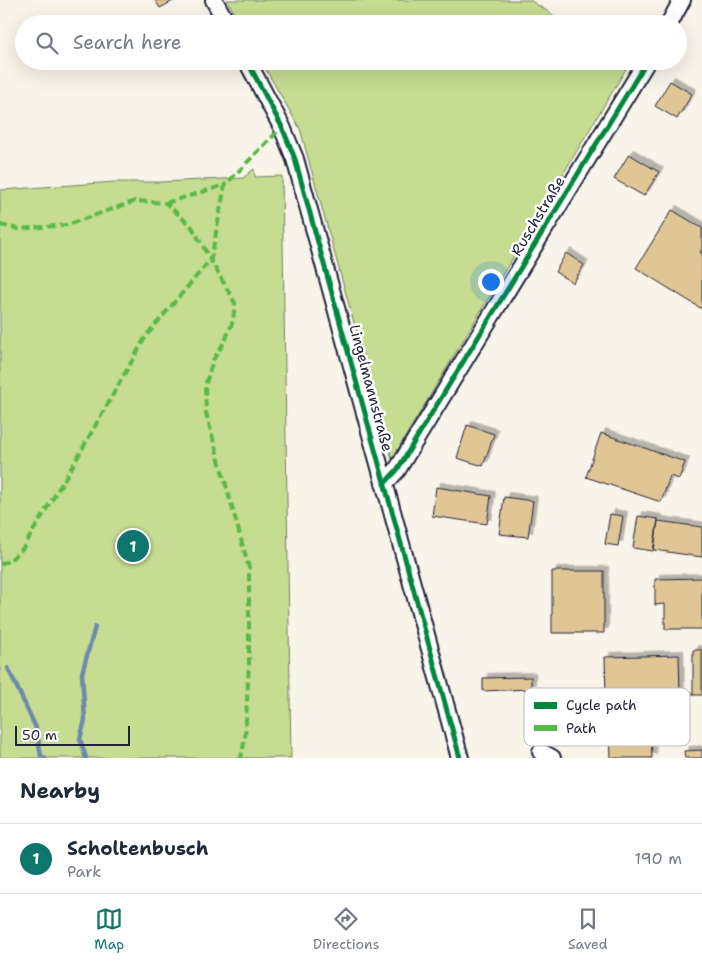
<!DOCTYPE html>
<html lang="en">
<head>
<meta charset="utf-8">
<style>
  body { margin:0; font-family:"Shantell Sans",sans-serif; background:#f2f2f3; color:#1f2937 }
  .scale { position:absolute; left:15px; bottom:12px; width:115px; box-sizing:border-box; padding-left:5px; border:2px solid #22223b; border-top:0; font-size:14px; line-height:18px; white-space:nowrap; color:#22223b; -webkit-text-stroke:4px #fff; paint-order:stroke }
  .you { position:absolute; left:490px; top:281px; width:18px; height:18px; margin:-12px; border:4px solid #fff; border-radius:50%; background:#1a73e8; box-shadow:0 0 0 8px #1a73e833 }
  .badge { display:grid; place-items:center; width:32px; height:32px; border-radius:50%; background:#0f766e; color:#fff; font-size:16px; font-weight:700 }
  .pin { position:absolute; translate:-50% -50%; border:2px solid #fff; box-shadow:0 1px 5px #0006 }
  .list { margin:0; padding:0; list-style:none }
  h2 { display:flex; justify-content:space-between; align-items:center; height:65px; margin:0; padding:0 20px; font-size:21px }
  h2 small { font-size:16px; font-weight:400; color:#747a83 }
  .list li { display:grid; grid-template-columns:32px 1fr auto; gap:15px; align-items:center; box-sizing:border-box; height:70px; padding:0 20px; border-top:1px solid #e0e1e3 }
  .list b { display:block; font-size:19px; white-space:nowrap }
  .list p { margin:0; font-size:16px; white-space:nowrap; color:#747a83 }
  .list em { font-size:16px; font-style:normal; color:#747a83 }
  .icon { flex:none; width:28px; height:28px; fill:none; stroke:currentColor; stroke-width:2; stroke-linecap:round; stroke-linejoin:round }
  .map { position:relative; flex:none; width:702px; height:758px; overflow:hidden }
  .search { position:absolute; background:#fff; box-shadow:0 5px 20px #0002; left:15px; right:15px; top:15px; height:55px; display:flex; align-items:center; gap:12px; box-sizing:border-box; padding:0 18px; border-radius:28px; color:#747a83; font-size:19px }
  .sheet { height:135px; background:#fff }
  nav { display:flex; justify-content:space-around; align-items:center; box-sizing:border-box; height:70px; border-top:1px solid #e0e1e3; background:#fff; font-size:14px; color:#747a83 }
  nav a { display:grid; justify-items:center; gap:2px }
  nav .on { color:#0f766e }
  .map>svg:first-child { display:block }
  .green { fill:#c5dc91; stroke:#747f66 }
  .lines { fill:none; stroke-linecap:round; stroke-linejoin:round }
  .stream { stroke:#6c8aae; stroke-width:4.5 }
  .building { fill:#e0c695; stroke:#22223b; filter:url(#shadow) }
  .minor-casing { stroke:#22223b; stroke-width:20 }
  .minor { stroke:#fff; stroke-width:16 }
  .quiet { stroke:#58b947; stroke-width:4; stroke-dasharray:8 4; stroke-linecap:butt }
  .cycleway-casing { stroke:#fff; stroke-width:8 }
  .cycleway { stroke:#00873e; stroke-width:5 }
  .labels { text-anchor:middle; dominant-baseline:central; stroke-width:5; stroke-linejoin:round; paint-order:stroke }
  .street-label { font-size:15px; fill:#22223b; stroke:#fff }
  .key { fill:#fff; stroke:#bdbdc4; stroke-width:1 }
  .key-label { font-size:14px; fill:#22223b }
</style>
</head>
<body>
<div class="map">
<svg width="702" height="758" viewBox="0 0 702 758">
  <defs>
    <filter id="shadow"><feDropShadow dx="4.5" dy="-4.5" stdDeviation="0" flood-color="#0004"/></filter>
  </defs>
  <rect width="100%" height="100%" fill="#f9f4ea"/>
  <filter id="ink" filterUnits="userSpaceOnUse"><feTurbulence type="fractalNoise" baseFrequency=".02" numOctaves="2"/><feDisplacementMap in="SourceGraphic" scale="10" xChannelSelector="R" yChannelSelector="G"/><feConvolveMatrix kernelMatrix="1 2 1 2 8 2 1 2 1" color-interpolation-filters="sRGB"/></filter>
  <g filter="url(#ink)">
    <path class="green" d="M 227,0 L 530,0 L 567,24 L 240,24 Z
      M 261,61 L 626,61 L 629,64 L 392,459 L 300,129 Z
      M 254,169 L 255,177 L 282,176 L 291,758 L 0,758 L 0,190 L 115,182 L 160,182 L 243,178 Z"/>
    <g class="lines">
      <path class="stream" d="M 8,668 L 36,728 L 41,756 L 45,758
        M 86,758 L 80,739 L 85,720 L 82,673 L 95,627"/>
    </g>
    <path class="building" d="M 155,0 L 175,0 L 160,8 Z
      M 670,81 L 692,94 L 677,119 L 655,106 Z
      M 629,154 L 659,172 L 644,196 L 614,179 Z
      M 672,210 L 702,228 L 702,249 L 700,252 L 702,253 L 702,309 L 636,268 Z
      M 566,253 L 584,265 L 573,283 L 555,272 Z
      M 467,425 L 494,434 L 483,466 L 457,458 Z
      M 601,433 L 685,462 L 679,479 L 670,476 L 661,502 L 586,477 Z
      M 436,487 L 491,496 L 487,524 L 432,516 Z
      M 504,497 L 533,501 L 528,537 L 499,534 Z
      M 610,514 L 623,516 L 618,546 L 605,544 Z
      M 638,516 L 658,519 L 653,551 L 633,548 Z
      M 658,521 L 702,527 L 702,557 L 654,550 Z
      M 552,571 L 604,571 L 604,633 L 552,633 Z
      M 702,578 L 702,629 L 665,629 L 665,604 L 655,605 L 655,579 Z
      M 693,650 L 702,650 L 702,695 L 693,695 Z
      M 679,655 L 680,694 L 606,696 L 605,657 Z
      M 531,677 L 531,689 L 483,691 L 483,678 Z
      M 651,730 L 652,758 L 611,758 L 610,731 Z
      M 702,750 L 702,758 L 685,758 L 684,751 Z"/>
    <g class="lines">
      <defs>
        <path id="minor" d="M 214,0 L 227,24
          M 669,24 L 682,0
          M 247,61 L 282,127 L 295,159 L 460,758
          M 384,484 L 397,470 L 647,61
          M 541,752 L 552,758"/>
      </defs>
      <use href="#minor" class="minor-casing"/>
      <use href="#minor" class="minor"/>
      <path class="quiet" d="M 166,203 L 225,185
        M 0,225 L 19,229 L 67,225 L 135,201 L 166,203 L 192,227 L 235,303 L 233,321 L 225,341 L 213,360 L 205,386 L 206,413 L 249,568 L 249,662 L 245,738 L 241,758
        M 0,564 L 9,561 L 23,548 L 76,460 L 146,336 L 211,259 L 225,185 L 282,127"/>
      <defs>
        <path id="cycleway" d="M 247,61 L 282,127 L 295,159 L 460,758
          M 384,484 L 397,470 L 647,61"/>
      </defs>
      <use href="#cycleway" class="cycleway-casing"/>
      <use href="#cycleway" class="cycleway"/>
    </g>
  </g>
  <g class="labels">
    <g class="street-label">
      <text transform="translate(538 216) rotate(-59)">Ruschstraße</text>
      <text transform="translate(371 388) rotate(75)">Lingelmannstraße</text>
    </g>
  </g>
  <rect x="524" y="688" width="166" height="58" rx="8" class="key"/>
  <rect x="534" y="702" width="23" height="7" fill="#00873e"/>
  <rect x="534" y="725" width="23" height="6" fill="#58b947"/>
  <g class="key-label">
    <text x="566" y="710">Cycle path</text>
    <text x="566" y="733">Path</text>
  </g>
</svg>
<div class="scale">50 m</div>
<div class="you"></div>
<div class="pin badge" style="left:133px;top:546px">1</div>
<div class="search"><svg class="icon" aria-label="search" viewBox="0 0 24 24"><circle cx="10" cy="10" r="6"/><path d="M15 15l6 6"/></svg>Search here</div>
</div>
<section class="sheet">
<h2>Nearby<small></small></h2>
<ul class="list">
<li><span class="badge">1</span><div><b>Scholtenbusch</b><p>Park</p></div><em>190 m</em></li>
</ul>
</section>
<nav>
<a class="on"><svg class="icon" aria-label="map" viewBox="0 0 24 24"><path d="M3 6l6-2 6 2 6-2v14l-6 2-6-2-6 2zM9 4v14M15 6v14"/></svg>Map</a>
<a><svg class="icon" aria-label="directions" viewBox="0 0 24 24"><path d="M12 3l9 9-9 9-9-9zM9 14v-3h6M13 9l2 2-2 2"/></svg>Directions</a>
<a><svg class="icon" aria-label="saved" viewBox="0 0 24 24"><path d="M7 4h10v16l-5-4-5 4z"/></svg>Saved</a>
</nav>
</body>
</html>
